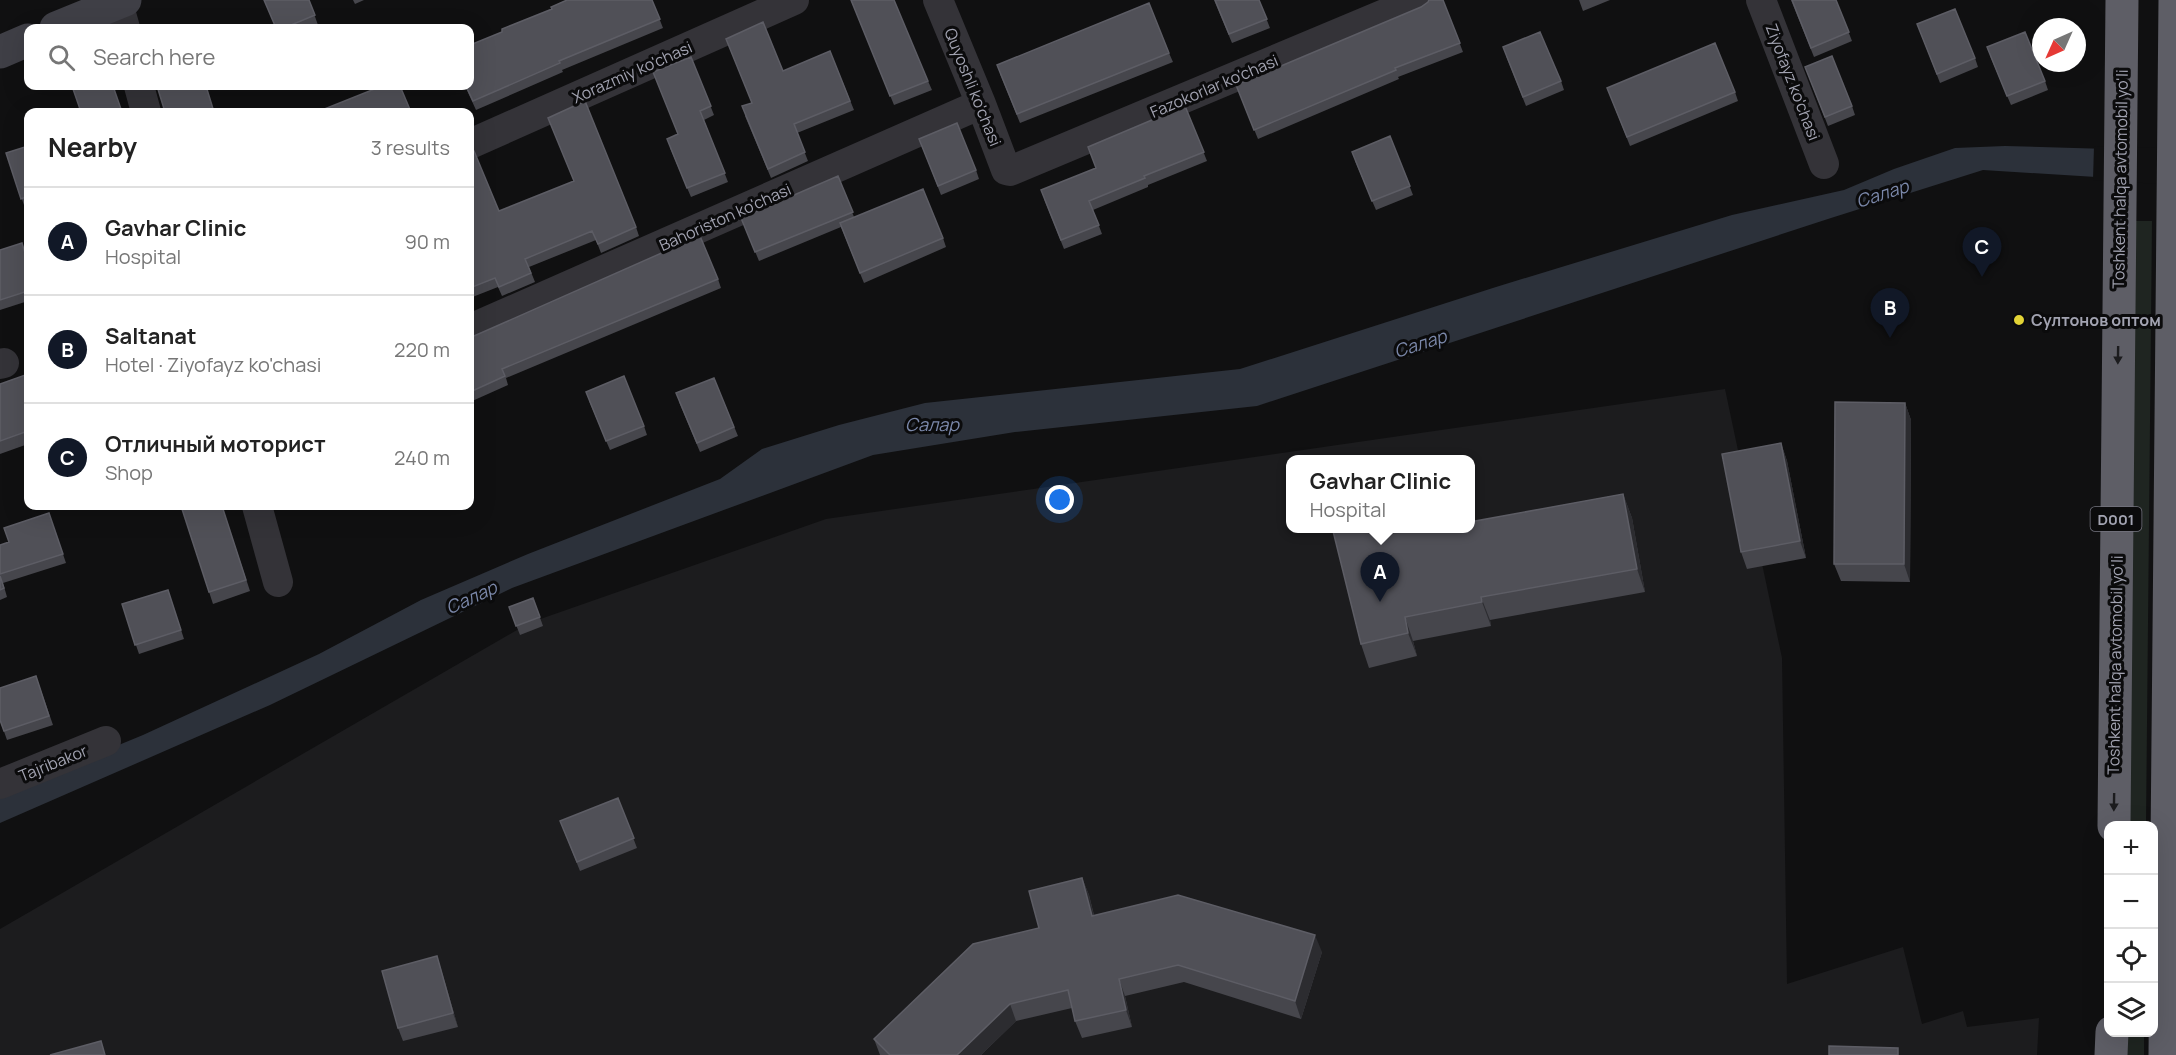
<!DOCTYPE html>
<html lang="en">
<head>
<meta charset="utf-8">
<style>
  body { margin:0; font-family:Manrope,sans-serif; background:#f6f6f6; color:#222 }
  .controls { position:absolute; right:18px; bottom:18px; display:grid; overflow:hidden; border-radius:12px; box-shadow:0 6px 24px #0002 }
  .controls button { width:54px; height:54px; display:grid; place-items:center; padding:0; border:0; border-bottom:2px solid #e0e0e0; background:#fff; color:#222; font:30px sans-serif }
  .compass { position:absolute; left:2032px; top:18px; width:54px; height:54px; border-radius:50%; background:#fff; box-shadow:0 6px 24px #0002; rotate:225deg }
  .you { position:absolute; left:1060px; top:500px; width:21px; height:21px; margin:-15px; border:4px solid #fff; border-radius:50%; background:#1a73e8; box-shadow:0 0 0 9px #1a73e833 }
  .badge { display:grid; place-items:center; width:39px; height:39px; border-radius:50%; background:#111827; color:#fff; font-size:20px; font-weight:700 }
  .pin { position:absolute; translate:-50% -50px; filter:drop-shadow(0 2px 3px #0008) }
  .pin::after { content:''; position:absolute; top:32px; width:21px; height:18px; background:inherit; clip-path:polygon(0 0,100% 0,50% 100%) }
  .popup { position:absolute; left:1286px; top:455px; width:189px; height:78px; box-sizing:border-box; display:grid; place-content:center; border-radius:12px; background:#fff; filter:drop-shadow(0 2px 4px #0005); font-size:20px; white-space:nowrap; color:#767676 }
  .popup b { font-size:22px; color:#222 }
  .popup::after { content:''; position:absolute; left:50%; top:100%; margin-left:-12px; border:12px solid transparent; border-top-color:#fff }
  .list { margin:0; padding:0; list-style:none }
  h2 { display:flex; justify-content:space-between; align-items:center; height:78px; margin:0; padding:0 24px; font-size:26px }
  h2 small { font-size:20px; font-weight:400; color:#767676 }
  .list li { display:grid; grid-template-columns:39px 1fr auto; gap:18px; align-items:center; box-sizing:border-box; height:108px; padding:0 24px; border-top:2px solid #e0e0e0 }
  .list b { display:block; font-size:22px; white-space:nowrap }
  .list p { margin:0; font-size:20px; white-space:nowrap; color:#767676 }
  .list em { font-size:20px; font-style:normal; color:#767676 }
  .icon { flex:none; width:33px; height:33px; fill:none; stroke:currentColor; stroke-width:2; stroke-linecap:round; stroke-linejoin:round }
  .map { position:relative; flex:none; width:2176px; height:1055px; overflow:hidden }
  .search { position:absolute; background:#fff; box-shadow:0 6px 24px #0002; left:24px; top:24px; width:450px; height:66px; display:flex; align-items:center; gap:15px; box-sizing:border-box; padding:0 21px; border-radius:12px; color:#767676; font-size:22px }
  .panel { position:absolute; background:#fff; box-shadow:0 6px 24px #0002; left:24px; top:108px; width:450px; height:402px; border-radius:12px }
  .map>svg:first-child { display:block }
  .built { fill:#1c1c1e; fill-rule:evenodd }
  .green { fill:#1f2521 }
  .water { fill:#2c313a }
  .pier { fill:#101011 }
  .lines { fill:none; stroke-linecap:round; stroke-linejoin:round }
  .street { stroke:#343338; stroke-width:30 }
  .secondary { stroke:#3f3f46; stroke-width:33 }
  .highway { stroke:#5e5e66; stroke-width:33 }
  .wall { fill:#46464c }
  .shaded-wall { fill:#2c2c30 }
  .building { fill:#505057; stroke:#5d5d65; stroke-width:1.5 }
  .oneway { fill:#1c1c1e }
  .poi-dot { fill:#e3d436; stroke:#0b0b0c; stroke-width:2 }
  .labels { text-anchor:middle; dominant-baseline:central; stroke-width:6; stroke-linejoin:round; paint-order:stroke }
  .shield { fill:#0b0b0c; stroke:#757580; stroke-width:1.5 }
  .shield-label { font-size:15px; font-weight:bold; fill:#a2a3b1 }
  .street-label { font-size:16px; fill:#a2a3b1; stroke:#0b0b0c }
  .poi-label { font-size:16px; font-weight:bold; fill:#a2a3b1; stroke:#0b0b0c; text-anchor:start }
  .water-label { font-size:18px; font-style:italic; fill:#7b88aa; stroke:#0b0b0c }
</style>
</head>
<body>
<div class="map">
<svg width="2176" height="1055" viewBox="0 0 2176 1055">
  <rect width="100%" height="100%" fill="#101011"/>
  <path class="built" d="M 1725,389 L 1782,658 L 1787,984 L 1903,947 L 1922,1024 L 1963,1011 L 1967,1027 L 2039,1018 L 2037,1055 L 0,1055 L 0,929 L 529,623 L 826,519 ZM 1290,460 L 1470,460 L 1470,528 L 1290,528 Z"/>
  <path class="green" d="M 2134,221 L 2152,221 L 2146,825 L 2128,826 Z
    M 2126,1033 L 2144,1033 L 2144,1055 L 2126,1055 Z"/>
  <path class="water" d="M 2005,146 L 2176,151 L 2176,182 L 1983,170 L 1831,218 L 1257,406 L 1015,432 L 873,455 L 512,588 L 270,705 L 0,823 L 0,794 L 143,735 L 319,654 L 421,600 L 528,554 L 720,479 L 762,449 L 839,425 L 925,403 L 1240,369 L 1496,287 L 1732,215 L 1844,190 L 1894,169 L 1955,148 Z"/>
  <path class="pier" d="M 2094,146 L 2176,148 L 2176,185 L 2093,180 Z"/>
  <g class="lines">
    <path class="street" d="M 938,0 L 981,104 L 1006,170 L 1010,171 L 1418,0
      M 1761,0 L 1824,164
      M 118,3 L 125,28
      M 139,86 L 146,112
      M 470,144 L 794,0
      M 470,329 L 981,104
      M 0,364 L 4,363
      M 257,506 L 278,582
      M 0,784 L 106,741"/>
    <path class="secondary" d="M 56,28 L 125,0
      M 0,52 L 28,40"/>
    <path class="highway" d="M 2114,826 L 2122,0
      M 2111,1055 L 2112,1032
      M 2165,1055 L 2175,0"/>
  </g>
  <path class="wall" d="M 309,0 L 318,25 L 309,28 L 276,28 Z
    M 353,0 L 364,0 L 355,4 Z
    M 652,0 L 663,28 L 562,70 L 563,72 L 476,110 L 465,86 Z
    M 851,0 L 928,81 L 932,90 L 894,105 Z
    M 1214,0 L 1259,0 L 1270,28 L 1232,43 Z
    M 1443,0 L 1463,52 L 1398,77 L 1399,79 L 1258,139 L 1236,85 Z
    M 1579,0 L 1610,0 L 1583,11 Z
    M 1791,0 L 1836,0 L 1852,41 L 1814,57 Z
    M 1917,24 L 1975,58 L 1978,67 L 1940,83 Z
    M 830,51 L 854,110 L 797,133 L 808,161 L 771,178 L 745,116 L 751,103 L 783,71 Z
    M 1169,53 L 1173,62 L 1020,123 L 1000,74 Z
    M 1506,56 L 1561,81 L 1564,90 L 1526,106 Z
    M 1990,56 L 2045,81 L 2048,90 L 2011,105 Z
    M 691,57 L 714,115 L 704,120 L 728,182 L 691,197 L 670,148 L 678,134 Z
    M 1805,67 L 1852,106 L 1855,115 L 1828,126 Z
    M 1607,88 L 1735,92 L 1738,101 L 1630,146 Z
    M 1185,106 L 1207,161 L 1148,185 L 1148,187 L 1093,210 L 1102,234 L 1064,249 L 1044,199 L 1096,168 Z
    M 1390,136 L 1413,195 L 1376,210 L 1355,161 Z
    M 919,139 L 976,170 L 979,179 L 941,195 Z
    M 28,146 L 28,206 L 25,208 L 6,153 Z
    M 470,151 L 499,211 L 636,227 L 639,236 L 601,253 L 596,240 L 529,267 L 535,282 L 502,296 L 498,287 L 470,298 Z
    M 838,176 L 854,217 L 943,238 L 946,247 L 864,283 L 841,227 L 759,261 L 745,227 Z
    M 0,250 L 28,262 L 28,301 L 0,310 Z
    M 718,279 L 721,288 L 506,378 L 508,385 L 470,402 L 470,336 L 474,336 Z
    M 28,374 L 28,444 L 0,454 L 0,384 Z
    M 714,378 L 738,436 L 700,452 L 679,402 Z
    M 589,401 L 644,426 L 647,435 L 610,450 Z
    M 1905,403 L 1911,420 L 1910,582 L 1841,581 L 1834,564 Z
    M 1781,443 L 1787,461 L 1806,558 L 1747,569 L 1741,552 Z
    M 1623,494 L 1632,518 L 1645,592 L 1490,620 L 1491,626 L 1413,641 L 1417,656 L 1369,668 L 1361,644 L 1470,528 L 1470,520 L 1470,522 Z
    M 181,506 L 222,506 L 250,591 L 213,604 Z
    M 49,513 L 66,563 L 3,583 L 7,597 L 0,600 L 0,545 L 9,542 Z
    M 168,590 L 184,639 L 139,654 L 122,604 Z
    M 533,598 L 543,626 L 520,635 L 509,607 Z
    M 36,676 L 53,725 L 7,740 L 0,720 Z
    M 618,798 L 637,848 L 580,871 L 560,821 Z
    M 1082,878 L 1089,895 L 1094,915 L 1322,952 L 1301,1019 L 1184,982 L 1125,996 L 1132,1027 L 1082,1038 L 1075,1021 L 1072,1008 L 1016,1021 L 981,1055 L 880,1055 L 874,1039 L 1039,928 Z
    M 437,956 L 441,969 L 458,1027 L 403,1041 L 398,1028 Z"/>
  <path class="shaded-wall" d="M 1905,403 L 1911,420 L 1910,582 L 1904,564 Z
    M 1781,443 L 1787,461 L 1806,558 L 1800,541 Z
    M 1623,494 L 1632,518 L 1645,592 L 1637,569 Z
    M 1481,597 L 1490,620 L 1491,626 L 1482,602 Z
    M 1405,617 L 1413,641 L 1417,656 L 1408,633 Z
    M 1082,878 L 1089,895 L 1098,933 L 1092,916 Z
    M 1315,935 L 1322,952 L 1301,1019 L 1295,1001 Z
    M 437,956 L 441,969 L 458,1027 L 453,1013 Z
    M 1119,979 L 1125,996 L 1132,1027 L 1126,1010 Z
    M 1010,1004 L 1016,1021 L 981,1055 L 957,1055 Z"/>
  <path class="building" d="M 264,0 L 309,0 L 315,15 L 284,28 L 276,28 Z
    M 567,0 L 652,0 L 660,19 L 559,61 L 560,63 L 473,101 L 466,86 L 470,86 L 470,45 L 502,32 L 502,29 L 552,9 L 551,7 Z
    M 851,0 L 894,0 L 928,81 L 890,96 Z
    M 1215,0 L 1259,0 L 1267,19 L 1229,34 Z
    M 1429,0 L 1443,0 L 1460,43 L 1395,68 L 1396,70 L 1254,130 L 1236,85 L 1421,7 L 1428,2 Z
    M 1792,0 L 1836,0 L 1849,32 L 1811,48 Z
    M 1149,3 L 1169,53 L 1017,114 L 997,65 Z
    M 1955,9 L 1975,58 L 1937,74 L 1917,24 Z
    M 763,22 L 783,71 L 830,51 L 850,101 L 794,124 L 805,152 L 768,169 L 742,106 L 752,103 L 726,39 Z
    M 1540,32 L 1561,81 L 1523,97 L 1503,47 Z
    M 2025,32 L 2045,81 L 2007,96 L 1987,47 Z
    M 1715,43 L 1735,92 L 1627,137 L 1607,88 Z
    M 1832,56 L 1852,106 L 1825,117 L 1805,67 Z
    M 691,57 L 711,106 L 700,111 L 725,173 L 687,188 L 667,139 L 678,134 L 653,72 Z
    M 72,86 L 113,86 L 122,112 L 81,112 Z
    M 157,86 L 206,86 L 214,112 L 165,112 Z
    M 382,86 L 400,86 L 411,112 L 317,112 Z
    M 585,101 L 636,227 L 598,244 L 592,231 L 525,259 L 531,273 L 499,287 L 495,278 L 470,288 L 470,151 L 474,151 L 499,211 L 574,181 L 548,118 Z
    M 1185,106 L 1204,152 L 1144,176 L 1145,178 L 1089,201 L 1099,225 L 1061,240 L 1041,190 L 1096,168 L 1088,147 Z
    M 957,123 L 976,170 L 938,186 L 919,139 Z
    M 1390,136 L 1410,186 L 1372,201 L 1352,152 Z
    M 28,146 L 28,196 L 21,199 L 6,153 Z
    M 838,176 L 853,212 L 755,252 L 741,218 Z
    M 923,189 L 943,238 L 860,273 L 840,223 Z
    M 700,236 L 718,279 L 502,369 L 505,376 L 470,392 L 470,336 L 474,336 Z
    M 22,243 L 28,263 L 28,291 L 0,300 L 0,250 Z
    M 28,374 L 28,431 L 0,441 L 0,384 Z
    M 624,376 L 644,426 L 606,441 L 586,392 Z
    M 714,378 L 734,427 L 697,443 L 676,393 Z
    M 1835,402 L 1905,403 L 1904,564 L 1834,564 Z
    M 1781,443 L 1800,541 L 1741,552 L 1722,454 Z
    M 1623,494 L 1637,569 L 1481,597 L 1482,602 L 1405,617 L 1408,633 L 1361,644 L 1333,531 L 1342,528 L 1470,528 L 1470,522 Z
    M 181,506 L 222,506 L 246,580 L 209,592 Z
    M 49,513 L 63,554 L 0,574 L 0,545 L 9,542 L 4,528 Z
    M 0,576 L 4,588 L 0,590 Z
    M 168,590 L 181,630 L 135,645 L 122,604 Z
    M 533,598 L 540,617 L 516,626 L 509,607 Z
    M 36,676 L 49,716 L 4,731 L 0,720 L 0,688 Z
    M 618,798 L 634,838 L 577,862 L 560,821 Z
    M 1082,878 L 1092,916 L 1178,895 L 1315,935 L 1295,1001 L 1178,965 L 1119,979 L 1126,1010 L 1075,1021 L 1068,990 L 1010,1004 L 957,1055 L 890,1055 L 874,1039 L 973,944 L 1039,928 L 1029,891 Z
    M 437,956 L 453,1013 L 398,1028 L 382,971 Z
    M 101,1041 L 105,1055 L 50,1055 Z
    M 1829,1046 L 1898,1048 L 1898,1055 L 1829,1055 Z"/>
  <defs><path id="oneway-solid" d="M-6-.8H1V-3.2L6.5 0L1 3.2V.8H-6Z" transform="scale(1.5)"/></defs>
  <g class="oneway">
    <use href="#oneway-solid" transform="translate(2118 355) rotate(91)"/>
    <use href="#oneway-solid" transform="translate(2114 802) rotate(91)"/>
  </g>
  <circle class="poi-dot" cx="2019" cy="320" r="6"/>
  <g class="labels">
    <rect class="shield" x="2090.5" y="507" width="51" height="24" rx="4.5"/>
    <g class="shield-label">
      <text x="2116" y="519">D001</text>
    </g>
    <g class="street-label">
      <text transform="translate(632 72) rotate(-24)">Xorazmiy ko'chasi</text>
      <text transform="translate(1793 82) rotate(69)">Ziyofayz ko'chasi</text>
      <text transform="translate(1214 86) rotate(-23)">Fazokorlar ko'chasi</text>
      <text transform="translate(973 87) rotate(68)">Quyoshli ko'chasi</text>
      <text transform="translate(2120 179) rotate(-89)">Toshkent halqa avtomobil yo'li</text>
      <text transform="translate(725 217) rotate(-24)">Bahoriston ko'chasi</text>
      <text transform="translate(2115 665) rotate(-89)">Toshkent halqa avtomobil yo'li</text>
      <text transform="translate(53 763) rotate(-22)">Tajribakor</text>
    </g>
    <g class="poi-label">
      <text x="2031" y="320">Султонов оптом</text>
    </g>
    <g class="water-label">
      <text transform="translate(1882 193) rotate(-18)">Салар</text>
      <text transform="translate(1420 343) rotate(-18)">Салар</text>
      <text x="932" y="424">Салар</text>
      <text transform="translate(471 597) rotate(-25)">Салар</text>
    </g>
  </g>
</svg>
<div class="controls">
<button>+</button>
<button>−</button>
<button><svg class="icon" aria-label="locate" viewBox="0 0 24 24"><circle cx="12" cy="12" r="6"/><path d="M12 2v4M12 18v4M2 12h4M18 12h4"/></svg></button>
<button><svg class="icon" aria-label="layers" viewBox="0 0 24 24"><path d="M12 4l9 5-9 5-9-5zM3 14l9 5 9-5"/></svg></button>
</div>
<svg class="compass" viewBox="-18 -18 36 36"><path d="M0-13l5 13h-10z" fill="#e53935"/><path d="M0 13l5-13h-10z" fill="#767676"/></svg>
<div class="you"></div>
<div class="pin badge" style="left:1380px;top:602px">A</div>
<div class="popup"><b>Gavhar Clinic</b>Hospital</div>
<div class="pin badge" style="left:1890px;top:338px">B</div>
<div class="pin badge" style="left:1982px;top:277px">C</div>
<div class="search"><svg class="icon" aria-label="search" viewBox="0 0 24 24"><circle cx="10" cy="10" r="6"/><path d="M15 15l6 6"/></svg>Search here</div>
<section class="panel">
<h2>Nearby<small>3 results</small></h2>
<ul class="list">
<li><span class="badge">A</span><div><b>Gavhar Clinic</b><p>Hospital</p></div><em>90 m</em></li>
<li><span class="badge">B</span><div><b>Saltanat</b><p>Hotel · Ziyofayz ko'chasi</p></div><em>220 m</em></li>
<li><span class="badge">C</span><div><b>Отличный моторист</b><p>Shop</p></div><em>240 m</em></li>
</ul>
</section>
</div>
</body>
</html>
